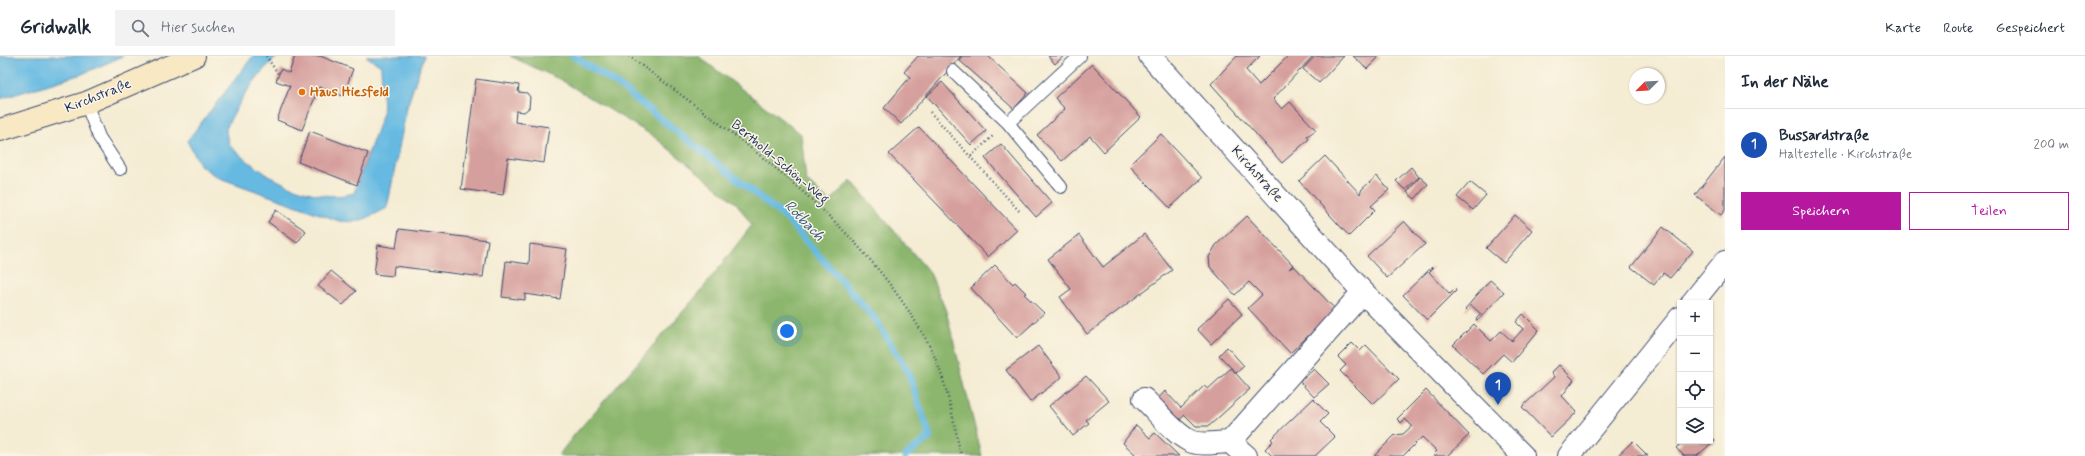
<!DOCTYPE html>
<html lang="de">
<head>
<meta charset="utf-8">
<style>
  body { margin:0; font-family:Mynerve,sans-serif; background:#f2f2f3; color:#1f2937 }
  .controls { position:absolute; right:12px; bottom:12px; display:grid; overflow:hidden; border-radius:0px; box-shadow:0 1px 3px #0004 }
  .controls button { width:36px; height:36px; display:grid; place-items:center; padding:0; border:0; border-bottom:1px solid #e0e1e3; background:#fff; color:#1f2937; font:20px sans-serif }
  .compass { position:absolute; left:1629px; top:12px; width:36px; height:36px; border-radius:50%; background:#fff; box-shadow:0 1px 3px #0004; rotate:246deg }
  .you { position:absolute; left:787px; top:275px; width:14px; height:14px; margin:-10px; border:3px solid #fff; border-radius:50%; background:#1a73e8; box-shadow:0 0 0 6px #1a73e833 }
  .badge { display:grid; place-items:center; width:26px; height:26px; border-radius:50%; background:#b5179e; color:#fff; font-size:13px; font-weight:700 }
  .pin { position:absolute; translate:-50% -33px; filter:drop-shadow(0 1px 2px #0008) }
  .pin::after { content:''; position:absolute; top:21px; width:14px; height:12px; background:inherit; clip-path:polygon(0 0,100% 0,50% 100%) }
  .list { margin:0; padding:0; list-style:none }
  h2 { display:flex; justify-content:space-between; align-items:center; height:52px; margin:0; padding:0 16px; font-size:17px }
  h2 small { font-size:13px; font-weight:400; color:#747a83 }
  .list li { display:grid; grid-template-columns:26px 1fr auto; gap:12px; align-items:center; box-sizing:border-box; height:72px; padding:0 16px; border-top:1px solid #e0e1e3 }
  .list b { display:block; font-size:15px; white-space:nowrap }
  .list p { margin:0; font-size:13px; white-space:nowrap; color:#747a83 }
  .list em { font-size:13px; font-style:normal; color:#747a83 }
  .actions { display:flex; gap:8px; padding:12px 16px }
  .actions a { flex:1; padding:9px 0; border:1px solid #b5179e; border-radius:0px; text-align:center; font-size:14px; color:#b5179e }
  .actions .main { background:#b5179e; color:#fff }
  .icon { flex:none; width:22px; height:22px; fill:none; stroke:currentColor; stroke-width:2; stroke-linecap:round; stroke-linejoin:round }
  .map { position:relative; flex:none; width:1725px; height:400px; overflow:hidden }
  header { display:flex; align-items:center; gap:24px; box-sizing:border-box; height:56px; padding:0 20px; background:#fff; border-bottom:1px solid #e0e1e3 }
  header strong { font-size:19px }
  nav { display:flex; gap:22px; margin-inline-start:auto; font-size:14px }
  .search { width:280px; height:36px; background:#f2f2f3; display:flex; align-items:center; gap:10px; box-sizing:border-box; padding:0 14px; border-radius:0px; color:#747a83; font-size:15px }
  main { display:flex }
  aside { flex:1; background:#fff }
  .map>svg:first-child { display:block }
  .forest { fill:#8cb66d; stroke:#547266 }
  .water { fill:#66bae2; stroke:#4074a0 }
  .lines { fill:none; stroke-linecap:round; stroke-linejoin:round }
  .stream { stroke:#66bae2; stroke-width:7 }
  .building { fill:#d59f9d }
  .lane-casing { stroke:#3c4b70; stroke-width:14 }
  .street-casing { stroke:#3c4b70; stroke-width:24 }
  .secondary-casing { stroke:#3c4b70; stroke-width:24 }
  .path { stroke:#3c4b70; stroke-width:2.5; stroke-dasharray:1 3; stroke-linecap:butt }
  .lane { stroke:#fff; stroke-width:12 }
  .street { stroke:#fff; stroke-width:22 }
  .secondary { stroke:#f8e8c3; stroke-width:22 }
  .food-dot { fill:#e8710a; stroke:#fcf5e5; stroke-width:1.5 }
  .labels { text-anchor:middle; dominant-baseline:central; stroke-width:3; stroke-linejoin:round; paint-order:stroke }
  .food-label { font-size:14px; font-weight:bold; fill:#c56008; stroke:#fcf5e5; text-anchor:start }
  .street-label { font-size:14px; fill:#1b2f5e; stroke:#fcf5e5 }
  .water-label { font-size:15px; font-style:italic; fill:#325986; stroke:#fcf5e5 }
</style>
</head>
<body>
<header>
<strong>Gridwalk</strong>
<div class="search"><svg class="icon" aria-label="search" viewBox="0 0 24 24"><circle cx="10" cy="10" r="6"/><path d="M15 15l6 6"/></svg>Hier suchen</div>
<nav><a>Karte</a><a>Route</a><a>Gespeichert</a></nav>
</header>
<main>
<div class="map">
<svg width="1725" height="400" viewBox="0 0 1725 400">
  <rect width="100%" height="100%" fill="#fcf5e5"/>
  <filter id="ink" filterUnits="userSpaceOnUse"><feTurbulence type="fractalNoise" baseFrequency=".025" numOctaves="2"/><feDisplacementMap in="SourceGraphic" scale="8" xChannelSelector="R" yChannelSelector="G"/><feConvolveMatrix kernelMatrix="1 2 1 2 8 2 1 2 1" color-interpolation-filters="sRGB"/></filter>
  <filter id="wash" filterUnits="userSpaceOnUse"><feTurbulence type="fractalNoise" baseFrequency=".012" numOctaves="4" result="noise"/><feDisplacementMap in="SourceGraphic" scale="16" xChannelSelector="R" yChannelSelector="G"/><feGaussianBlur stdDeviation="0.9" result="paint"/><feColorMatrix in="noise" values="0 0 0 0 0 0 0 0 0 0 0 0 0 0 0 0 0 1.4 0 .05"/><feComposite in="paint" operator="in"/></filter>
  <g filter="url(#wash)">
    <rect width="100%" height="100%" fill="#f4ecd3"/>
    <path class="forest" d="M 510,0 L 698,0 L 801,78 L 806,124 L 830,146 L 851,124 L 930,217 L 946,255 L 982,400 L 558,400 L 575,378 L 701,235 L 752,169 L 737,148 L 653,80 L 561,24 Z"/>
    <path class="water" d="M 0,0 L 123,0 L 82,18 L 0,43 Z
      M 253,0 L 278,0 C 256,18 239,46 226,72 C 226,78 227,84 230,89 C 233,94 240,98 244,102 C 272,125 316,148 354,137 L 383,57 L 381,10 L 366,0 L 424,0 L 407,51 L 387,152 C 369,161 360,168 339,165 L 217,121 L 201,110 L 187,85 Z"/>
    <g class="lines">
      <path class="stream" d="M 573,0 L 617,28 L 786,162 L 876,264 L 908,316 L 930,381 L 905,400"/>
    </g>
    <g id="blocks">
      <path class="building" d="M 295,0 L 320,0 L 353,13 L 343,40 L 319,31 L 302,74 L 277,64 L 290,30 L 276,25 L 281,13 L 289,17 Z
        M 918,0 L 961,0 L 901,68 L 884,52 L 910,21 L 904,16 Z
        M 962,0 L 988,0 L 1028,37 L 1014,53 L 959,4 Z
        M 1048,0 L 1064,0 L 1055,8 Z
        M 1237,0 L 1260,0 L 1246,14 L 1259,29 L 1288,0 L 1313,0 L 1273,43 L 1282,53 L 1290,46 L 1316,74 L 1307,80 L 1309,83 L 1282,107 L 1211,28 Z
        M 1315,0 L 1344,0 L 1319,27 L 1303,13 Z
        M 1353,0 L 1380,0 L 1367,13 Z
        M 1092,8 L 1141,61 L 1104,96 L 1090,80 L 1062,105 L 1037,79 L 1065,53 L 1055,42 Z
        M 476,23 L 519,29 L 518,36 L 527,37 L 530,41 L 529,52 L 524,56 L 516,55 L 515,66 L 549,71 L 544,107 L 508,102 L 503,139 L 461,133 Z
        M 942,26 L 986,75 L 971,89 L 927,40 Z
        M 919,71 L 1017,174 L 988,201 L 889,98 Z
        M 310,75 L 368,97 L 357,129 L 298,106 Z
        M 1161,78 L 1202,122 L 1170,152 L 1129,109 Z
        M 1001,88 L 1052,147 L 1036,161 L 985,102 Z
        M 1325,100 L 1360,138 L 1362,133 L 1377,120 L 1389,134 L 1371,150 L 1375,154 L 1349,180 L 1299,125 Z
        M 1725,101 L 1725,154 L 1721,159 L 1695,139 Z
        M 1411,111 L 1419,121 L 1405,134 L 1396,125 Z
        M 1420,121 L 1428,128 L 1415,143 L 1407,136 Z
        M 1470,126 L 1486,139 L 1473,154 L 1457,141 Z
        M 276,154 L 306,175 L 297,187 L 268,166 Z
        M 1515,159 L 1532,174 L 1504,207 L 1486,192 Z
        M 1247,160 L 1293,209 L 1289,213 L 1294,210 L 1336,254 L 1290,297 L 1248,252 L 1262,239 L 1249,226 L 1235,239 L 1210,211 L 1209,201 L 1216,189 Z
        M 1404,165 L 1425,188 L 1387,222 L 1367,200 Z
        M 1663,171 L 1693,195 L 1670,222 L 1663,217 L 1654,229 L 1631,211 Z
        M 399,173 L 488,184 L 483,221 L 394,210 L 393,220 L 374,218 L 378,189 L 396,192 Z
        M 1144,178 L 1172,214 L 1087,278 L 1060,241 L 1071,233 L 1048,203 L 1079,179 L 1103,211 Z
        M 530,188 L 567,193 L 560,243 L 525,238 L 525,244 L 502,241 L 506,205 L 529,208 Z
        M 995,209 L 1013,228 L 1015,226 L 1026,237 L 1024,238 L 1044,257 L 1017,282 L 971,232 Z
        M 1432,211 L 1433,212 L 1429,216 L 1450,238 L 1455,233 L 1456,235 L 1427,264 L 1403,239 Z
        M 331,215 L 356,235 L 343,249 L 318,230 Z
        M 1490,224 L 1504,236 L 1477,265 L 1476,263 L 1481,258 L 1471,249 L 1466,254 L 1465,253 Z
        M 1229,243 L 1242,258 L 1211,288 L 1197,273 Z
        M 1523,258 L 1539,274 L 1512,306 L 1503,298 L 1483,318 L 1453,289 L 1474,268 L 1491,285 L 1501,275 L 1512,285 L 1523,273 L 1516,266 Z
        M 1352,287 L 1360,295 L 1366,289 L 1399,323 L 1373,348 L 1340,315 L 1346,309 L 1338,301 Z
        M 1038,290 L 1062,321 L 1030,346 L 1006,314 Z
        M 1227,291 L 1244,310 L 1236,317 L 1219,299 Z
        M 1559,309 L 1574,324 L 1562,340 L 1577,356 L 1551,381 L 1522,351 L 1554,321 L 1551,317 Z
        M 1231,312 L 1250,333 L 1209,370 L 1196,370 L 1185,359 L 1176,367 L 1155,346 L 1165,335 L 1181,352 L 1204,330 L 1208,333 Z
        M 1314,313 L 1329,328 L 1314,341 L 1300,326 Z
        M 1086,320 L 1109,345 L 1086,364 L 1089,367 L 1073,380 L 1049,350 Z
        M 1426,334 L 1469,379 L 1447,400 L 1434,400 L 1433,399 L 1437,395 L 1422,381 L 1403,400 L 1374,400 L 1395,379 L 1403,378 L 1412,370 L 1405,363 L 1401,367 L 1397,363 Z
        M 1313,343 L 1328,358 L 1320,366 L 1335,381 L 1315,400 L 1272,400 L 1265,393 L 1273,385 L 1271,383 Z
        M 1136,369 L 1150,382 L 1155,377 L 1179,400 L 1133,400 L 1135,398 L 1123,387 Z
        M 1710,379 L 1715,384 L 1697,400 L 1684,400 L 1676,392 L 1683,385 L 1710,385 Z
        M 1633,385 L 1648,400 L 1617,400 Z"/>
    </g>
  </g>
  <g filter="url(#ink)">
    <use href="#blocks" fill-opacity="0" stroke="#3c4b70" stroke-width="1"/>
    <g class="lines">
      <defs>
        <path id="lane" d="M 953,15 L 1008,67 L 1080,0
          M 86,47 L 99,81 L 120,113
          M 1008,67 L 1061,131"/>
        <path id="street" d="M 1150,0 L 1363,236 L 1523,400
          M 1692,247 L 1725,206
          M 1144,343 C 1158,356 1173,377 1190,385 C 1201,390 1218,386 1230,386
          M 1246,400 L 1230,386 L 1363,236
          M 1569,400 L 1680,262"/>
        <path id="secondary" d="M 0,74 L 86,47 L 194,0"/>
      </defs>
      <use href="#lane" class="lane-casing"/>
      <use href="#street" class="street-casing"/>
      <use href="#secondary" class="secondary-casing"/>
      <path class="path" d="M 266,0 L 279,19
        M 629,0 C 739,83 860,163 928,287 C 946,321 953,362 961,400
        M 930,56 L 1021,157
        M 971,100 L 994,79"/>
      <use href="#lane" class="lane"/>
      <use href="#street" class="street"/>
      <use href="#secondary" class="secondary"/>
    </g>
  </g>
  <circle class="food-dot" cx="302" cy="36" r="4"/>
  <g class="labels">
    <g class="food-label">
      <text x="310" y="36">Haus Hiesfeld</text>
    </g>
    <g class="street-label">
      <text transform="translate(98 40) rotate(-22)">Kirchstraße</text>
      <text transform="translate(780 106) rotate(40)">Berthold-Schön-Weg</text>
      <text transform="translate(1257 118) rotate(48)">Kirchstraße</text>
    </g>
    <g class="water-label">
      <text transform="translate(804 165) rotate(46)">Rotbach</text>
    </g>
  </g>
</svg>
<div class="controls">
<button>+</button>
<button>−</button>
<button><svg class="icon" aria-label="locate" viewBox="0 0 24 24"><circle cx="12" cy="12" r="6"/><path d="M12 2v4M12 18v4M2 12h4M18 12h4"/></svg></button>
<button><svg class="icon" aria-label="layers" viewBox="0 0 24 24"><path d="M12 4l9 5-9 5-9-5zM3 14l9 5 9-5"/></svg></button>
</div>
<svg class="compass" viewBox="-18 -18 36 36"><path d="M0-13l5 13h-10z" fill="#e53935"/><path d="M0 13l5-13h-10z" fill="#747a83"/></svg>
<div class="you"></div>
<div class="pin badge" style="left:1498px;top:349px;background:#1a4fb4">1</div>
</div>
<aside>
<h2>In der Nähe<small></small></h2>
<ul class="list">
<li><span class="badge" style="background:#1a4fb4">1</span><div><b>Bussardstraße</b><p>Haltestelle · Kirchstraße</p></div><em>200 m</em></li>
</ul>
<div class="actions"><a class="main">Speichern</a><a>Teilen</a></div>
</aside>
</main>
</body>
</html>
